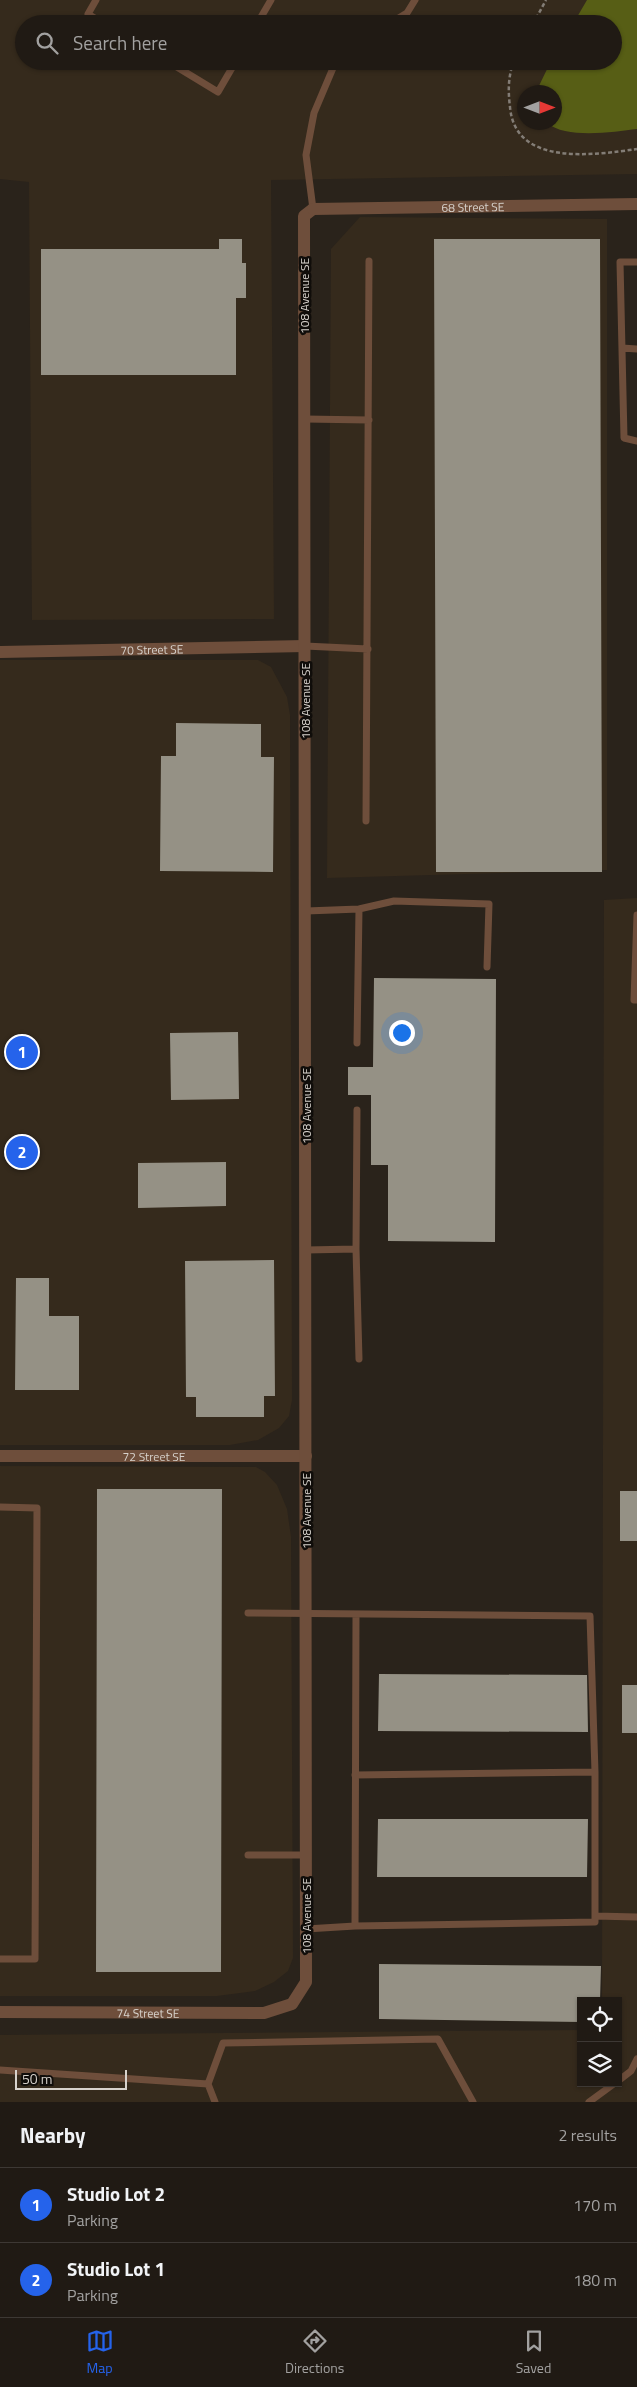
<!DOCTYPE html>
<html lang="en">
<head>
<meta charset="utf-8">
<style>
  body { margin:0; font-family:"Titillium Web",sans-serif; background:#2d2722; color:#f1f3f6 }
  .controls { position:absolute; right:15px; bottom:15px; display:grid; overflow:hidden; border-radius:0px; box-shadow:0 1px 4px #0004 }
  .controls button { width:45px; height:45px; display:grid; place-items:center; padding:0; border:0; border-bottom:1px solid #3d3834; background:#201a14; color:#f1f3f6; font:25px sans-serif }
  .compass { position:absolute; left:517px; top:85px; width:45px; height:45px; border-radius:50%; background:#201a14; box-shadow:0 1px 4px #0004; rotate:90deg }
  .scale { position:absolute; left:15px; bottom:12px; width:112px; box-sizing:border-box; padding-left:5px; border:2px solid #d7d2cc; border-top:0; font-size:14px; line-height:18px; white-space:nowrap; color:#d7d2cc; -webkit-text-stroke:4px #100d0a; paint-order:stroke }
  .you { position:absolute; left:401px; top:1032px; width:18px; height:18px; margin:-12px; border:4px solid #fff; border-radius:50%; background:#1a73e8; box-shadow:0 0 0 8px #1a73e833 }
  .badge { display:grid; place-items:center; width:32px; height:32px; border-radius:50%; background:#2563eb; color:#fff; font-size:16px; font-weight:700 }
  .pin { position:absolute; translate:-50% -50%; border:2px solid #fff; box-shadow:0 1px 5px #0006 }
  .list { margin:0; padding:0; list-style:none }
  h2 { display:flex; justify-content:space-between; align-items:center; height:65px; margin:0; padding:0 20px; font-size:21px }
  h2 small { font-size:16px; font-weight:400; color:#a2a1a0 }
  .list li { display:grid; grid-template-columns:32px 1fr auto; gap:15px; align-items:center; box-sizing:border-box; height:75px; padding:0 20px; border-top:1px solid #3d3834 }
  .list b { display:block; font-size:19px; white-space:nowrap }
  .list p { margin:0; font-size:16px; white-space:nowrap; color:#a2a1a0 }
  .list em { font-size:16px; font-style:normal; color:#a2a1a0 }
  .icon { flex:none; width:28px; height:28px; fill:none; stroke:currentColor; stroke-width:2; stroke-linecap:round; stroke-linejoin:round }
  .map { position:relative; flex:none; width:637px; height:2102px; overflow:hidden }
  .search { position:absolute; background:#201a14; box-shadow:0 1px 4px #0004; left:15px; right:15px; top:15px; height:55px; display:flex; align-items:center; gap:12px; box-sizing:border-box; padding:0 18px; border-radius:28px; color:#a2a1a0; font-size:19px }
  .sheet { height:215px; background:#201a14 }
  nav { display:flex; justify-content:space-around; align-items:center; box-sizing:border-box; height:70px; border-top:1px solid #3d3834; background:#201a14; font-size:14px; color:#a2a1a0 }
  nav a { display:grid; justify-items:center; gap:2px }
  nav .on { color:#2563eb }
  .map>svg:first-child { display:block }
  .built { fill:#352a1c; fill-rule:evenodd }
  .water { fill:#575e15 }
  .building { fill:#959185 }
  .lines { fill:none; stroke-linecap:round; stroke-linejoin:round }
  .path { stroke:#837d76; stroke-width:2.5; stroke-dasharray:4 2.5; stroke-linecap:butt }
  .service { stroke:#6e4e3b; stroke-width:7 }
  .minor { stroke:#6e4e3b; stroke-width:12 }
  .tertiary { stroke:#6e4e3b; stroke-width:12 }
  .labels { text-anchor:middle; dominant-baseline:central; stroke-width:5; stroke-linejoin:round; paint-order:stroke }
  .street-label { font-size:12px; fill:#d7d2cc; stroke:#100d0a }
</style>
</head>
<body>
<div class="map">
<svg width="637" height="2102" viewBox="0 0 637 2102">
  <rect width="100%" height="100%" fill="#2a231b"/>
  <path class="built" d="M 0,0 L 637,0 L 637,174 L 271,180 L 274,619 L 32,620 L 29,182 L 0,179 ZM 24,24 L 613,24 L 613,61 L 24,61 ZM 524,92 L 554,92 L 554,122 L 524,122 Z
    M 360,217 L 607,219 L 607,870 L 327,878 L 331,249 Z
    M 0,660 L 258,660 L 271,667 L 287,697 L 290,715 L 292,1400 L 289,1416 L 279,1428 L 258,1440 L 230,1445 L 0,1445 Z
    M 637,898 L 637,2102 L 0,2102 L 0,2035 L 581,2030 L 581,2083 L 618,2083 L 618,2001 L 602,2001 L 604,900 Z
    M 0,1466 L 256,1467 L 265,1472 L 277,1485 L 287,1509 L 291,1537 L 293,1958 L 288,1971 L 274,1982 L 255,1991 L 217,1996 L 0,1996 Z"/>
  <path class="water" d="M 587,0 L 637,0 L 637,129 C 613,132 566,139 547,123 L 554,122 L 554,92 L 536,92 L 551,61 L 613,61 L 613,24 L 573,24 Z"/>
  <path class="building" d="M 219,239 L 242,239 L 242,263 L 246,263 L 246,298 L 236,298 L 236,375 L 41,375 L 41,249 L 219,249 Z
    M 434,239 L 600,239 L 602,872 L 436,872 Z
    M 176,723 L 261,724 L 261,757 L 274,757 L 273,872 L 160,871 L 161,756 L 176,756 Z
    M 374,978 L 496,979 L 495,1242 L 388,1241 L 388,1165 L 371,1165 L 371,1095 L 348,1095 L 348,1067 L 373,1067 Z
    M 238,1032 L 239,1099 L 171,1100 L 170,1033 Z
    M 226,1162 L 226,1206 L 138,1208 L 138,1163 Z
    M 274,1260 L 275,1396 L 264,1396 L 264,1417 L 196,1417 L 196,1397 L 186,1397 L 185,1261 Z
    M 16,1278 L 49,1278 L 49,1316 L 79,1316 L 79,1390 L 15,1390 Z
    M 97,1489 L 222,1489 L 221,1972 L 96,1972 Z
    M 620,1491 L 637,1491 L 637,1541 L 620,1541 Z
    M 379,1674 L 587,1675 L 588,1732 L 378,1731 Z
    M 622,1685 L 637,1685 L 637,1733 L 622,1733 Z
    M 378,1819 L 588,1819 L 587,1877 L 377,1877 Z
    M 379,1964 L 601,1966 L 600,2001 L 581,2001 L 581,2022 L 379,2019 Z"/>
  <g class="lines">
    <path class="path" d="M 533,24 L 546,0
      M 514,61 C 508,76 508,91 510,107 C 515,167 594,155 637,149"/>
    <path class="service" d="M 96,0 L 88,14 L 104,24
      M 257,24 L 271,0
      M 389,24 L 407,13 L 415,0
      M 167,61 L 218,92 L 236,61
      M 313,209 L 306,155 L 314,113 L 336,61
      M 637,262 L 620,262 L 624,438 L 637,441
      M 622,348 L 637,349
      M 305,419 L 369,420
      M 305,646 L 368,649
      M 366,821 L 369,261
      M 306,911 L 359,909 L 394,901 L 489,904 L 487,967
      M 637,915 L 634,1000 L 637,1000
      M 357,1043 L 359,909
      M 356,1249 L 357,1110
      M 306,1250 L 356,1249 L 359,1359
      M 0,1507 L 37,1508 L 35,1959 L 0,1959
      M 248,1613 L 590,1616 L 595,1772 L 595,1922 L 355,1926 L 306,1929
      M 355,1775 L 595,1772
      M 248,1855 L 306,1855
      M 595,1916 L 637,1917
      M 355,1926 L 356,1616
      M 0,2070 L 208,2084
      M 618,2081 L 631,2071 L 637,2059
      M 215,2102 L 208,2084 L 223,2043 L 438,2039 L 473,2102
      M 589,2102 L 615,2083"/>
    <g class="minor">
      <path id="s1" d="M 0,652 L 305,646"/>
      <path id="s2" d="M 0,1456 L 306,1456"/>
      <path id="s3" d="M 0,2012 L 264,2013 L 292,2004 L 306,1982 L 304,216 L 313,209"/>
    </g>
    <path class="tertiary" id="s4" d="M 313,209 L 637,204"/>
  </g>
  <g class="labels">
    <g class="street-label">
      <text stroke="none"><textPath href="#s4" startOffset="160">68 Street SE</textPath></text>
      <text transform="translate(304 296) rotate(-90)">108 Avenue SE</text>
      <text stroke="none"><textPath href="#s1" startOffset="152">70 Street SE</textPath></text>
      <text transform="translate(305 701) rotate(-90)">108 Avenue SE</text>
      <text transform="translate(306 1106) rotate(-90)">108 Avenue SE</text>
      <text stroke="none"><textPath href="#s2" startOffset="154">72 Street SE</textPath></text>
      <text transform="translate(306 1511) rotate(-90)">108 Avenue SE</text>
      <text transform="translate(306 1916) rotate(-90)">108 Avenue SE</text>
      <text stroke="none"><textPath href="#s3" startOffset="148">74 Street SE</textPath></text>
    </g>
  </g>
</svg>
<div class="controls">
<button><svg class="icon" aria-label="locate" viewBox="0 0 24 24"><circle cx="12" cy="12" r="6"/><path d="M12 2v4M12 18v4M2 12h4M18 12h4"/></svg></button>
<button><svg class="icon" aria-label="layers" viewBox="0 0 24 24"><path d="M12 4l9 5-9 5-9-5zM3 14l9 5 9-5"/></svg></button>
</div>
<svg class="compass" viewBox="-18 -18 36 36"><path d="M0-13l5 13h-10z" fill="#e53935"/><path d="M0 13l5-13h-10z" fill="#a2a1a0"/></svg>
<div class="scale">50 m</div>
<div class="you"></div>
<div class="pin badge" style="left:22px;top:1052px">1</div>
<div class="pin badge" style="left:22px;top:1152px">2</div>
<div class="search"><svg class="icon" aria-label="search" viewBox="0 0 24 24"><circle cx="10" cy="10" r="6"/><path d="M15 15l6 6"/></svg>Search here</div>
</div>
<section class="sheet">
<h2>Nearby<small>2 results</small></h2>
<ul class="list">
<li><span class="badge">1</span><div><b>Studio Lot 2</b><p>Parking</p></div><em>170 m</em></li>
<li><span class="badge">2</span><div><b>Studio Lot 1</b><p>Parking</p></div><em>180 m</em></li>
</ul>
</section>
<nav>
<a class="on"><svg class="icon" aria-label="map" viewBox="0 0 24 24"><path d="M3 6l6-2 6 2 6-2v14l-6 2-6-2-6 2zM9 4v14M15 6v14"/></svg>Map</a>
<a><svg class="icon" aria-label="directions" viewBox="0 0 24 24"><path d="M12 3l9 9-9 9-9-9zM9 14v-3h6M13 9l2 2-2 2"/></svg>Directions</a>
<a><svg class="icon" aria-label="saved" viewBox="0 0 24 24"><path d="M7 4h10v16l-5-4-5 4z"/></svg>Saved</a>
</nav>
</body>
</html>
